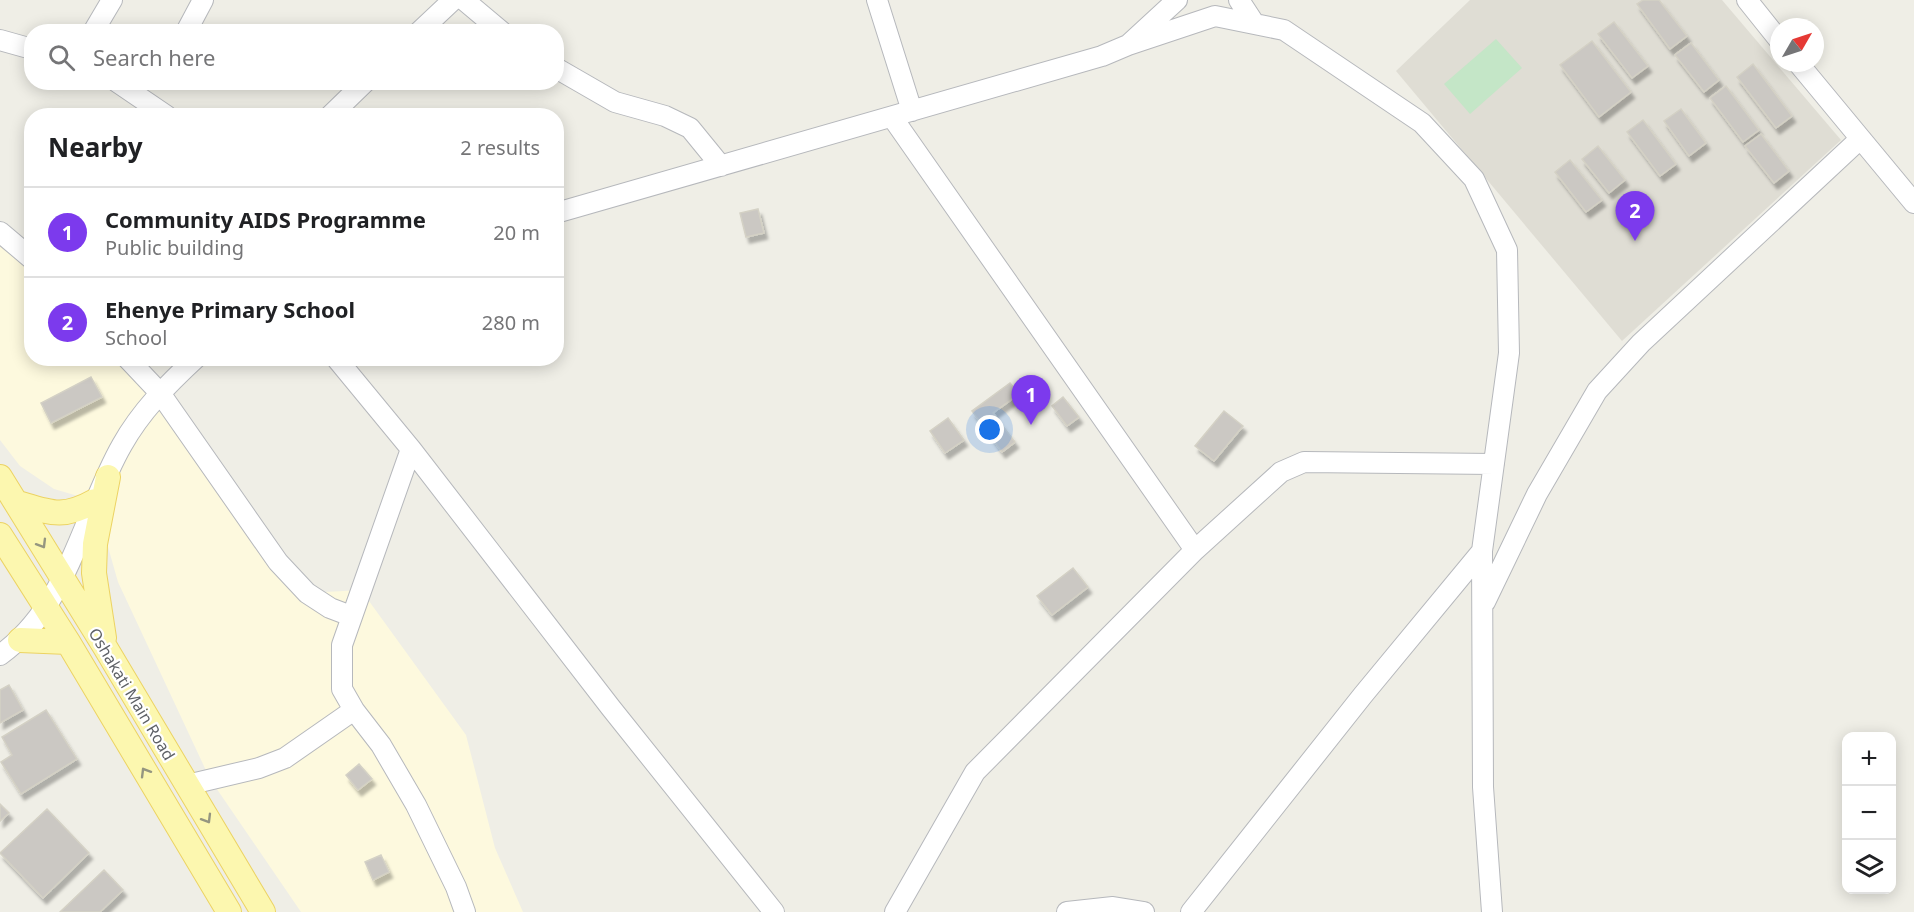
<!DOCTYPE html>
<html lang="en">
<head>
<meta charset="utf-8">
<style>
  body { margin:0; font-family:"Noto Sans",sans-serif; background:#f2f2f2; color:#202124 }
  .controls { position:absolute; right:18px; bottom:18px; display:grid; overflow:hidden; border-radius:12px; box-shadow:0 3px 15px #0003 }
  .controls button { width:54px; height:54px; display:grid; place-items:center; padding:0; border:0; border-bottom:2px solid #e0e0e0; background:#fff; color:#202124; font:30px sans-serif }
  .compass { position:absolute; left:1770px; top:18px; width:54px; height:54px; border-radius:50%; background:#fff; box-shadow:0 3px 15px #0003; rotate:51deg }
  .you { position:absolute; left:990px; top:430px; width:21px; height:21px; margin:-15px; border:4px solid #fff; border-radius:50%; background:#1a73e8; box-shadow:0 0 0 9px #1a73e833 }
  .badge { display:grid; place-items:center; width:39px; height:39px; border-radius:50%; background:#7c3aed; color:#fff; font-size:20px; font-weight:700 }
  .pin { position:absolute; translate:-50% -50px; filter:drop-shadow(0 2px 3px #0008) }
  .pin::after { content:''; position:absolute; top:32px; width:21px; height:18px; background:inherit; clip-path:polygon(0 0,100% 0,50% 100%) }
  .list { margin:0; padding:0; list-style:none }
  h2 { display:flex; justify-content:space-between; align-items:center; height:78px; margin:0; padding:0 24px; font-size:26px }
  h2 small { font-size:20px; font-weight:400; color:#757577 }
  .list li { display:grid; grid-template-columns:39px 1fr auto; gap:18px; align-items:center; box-sizing:border-box; height:90px; padding:0 24px; border-top:2px solid #e0e0e0 }
  .list b { display:block; font-size:22px; white-space:nowrap }
  .list p { margin:0; font-size:20px; white-space:nowrap; color:#757577 }
  .list em { font-size:20px; font-style:normal; color:#757577 }
  .icon { flex:none; width:33px; height:33px; fill:none; stroke:currentColor; stroke-width:2; stroke-linecap:round; stroke-linejoin:round }
  .map { position:relative; flex:none; width:1914px; height:912px; overflow:hidden }
  .search { position:absolute; background:#fff; box-shadow:0 3px 15px #0003; left:24px; top:24px; width:540px; height:66px; display:flex; align-items:center; gap:15px; box-sizing:border-box; padding:0 21px; border-radius:24px; color:#757577; font-size:22px }
  .panel { position:absolute; background:#fff; box-shadow:0 3px 15px #0003; left:24px; top:108px; width:540px; height:258px; border-radius:24px }
  .map>svg:first-child { display:block }
  .commercial { fill:#fdf9de }
  .education { fill:#dfddd4 }
  .green { fill:#c4e6c7 }
  .building { fill:#cbc8c3; stroke:#d4d1c5; stroke-width:1.5; filter:url(#shadow) }
  .lines { fill:none; stroke-linecap:round; stroke-linejoin:round }
  .minor-casing { stroke:#b6b8bc; stroke-width:22 }
  .major-casing { stroke:#ecd363; stroke-width:26 }
  .minor { stroke:#fff; stroke-width:20 }
  .major { stroke:#fcf7af; stroke-width:24 }
  .oneway { stroke:#959680 }
  .labels { text-anchor:middle; dominant-baseline:central; stroke-width:4.5; stroke-linejoin:round; paint-order:stroke }
  .street-label { font-size:16px; fill:#5e6166; stroke:#fff }
</style>
</head>
<body>
<div class="map">
<svg width="1914" height="912" viewBox="0 0 1914 912">
  <defs>
    <filter id="shadow"><feDropShadow dx="3.5" dy="6" stdDeviation="1.5" flood-color="#0004"/></filter>
  </defs>
  <rect width="100%" height="100%" fill="#efeee6"/>
  <path class="commercial" d="M 0,232 L 31,259 L 32,358 L 127,359 L 307,593 L 361,590 L 466,735 L 495,848 L 523,912 L 301,912 L 210,779 L 118,582 L 95,501 L 54,489 L 20,466 L 0,440 Z"/>
  <path class="education" d="M 1470,0 L 1722,0 L 1841,140 L 1622,341 L 1396,71 Z"/>
  <path class="green" d="M 1496,39 L 1522,68 L 1470,114 L 1444,84 Z"/>
  <path class="building" d="M 1643,0 L 1659,0 L 1687,36 L 1670,49 L 1637,4 Z
    M 1614,22 L 1648,66 L 1632,78 L 1598,34 Z
    M 1592,41 L 1631,92 L 1599,117 L 1560,65 Z
    M 1691,43 L 1719,80 L 1704,92 L 1675,55 Z
    M 1753,64 L 1792,116 L 1776,128 L 1737,77 Z
    M 1726,86 L 1759,130 L 1743,142 L 1710,98 Z
    M 1681,109 L 1706,143 L 1689,156 L 1664,121 Z
    M 1643,120 L 1676,164 L 1660,176 L 1627,132 Z
    M 1761,134 L 1789,171 L 1774,183 L 1745,146 Z
    M 1598,146 L 1625,180 L 1609,193 L 1582,159 Z
    M 1570,160 L 1602,200 L 1586,212 L 1555,172 Z
    M 758,209 L 764,233 L 746,237 L 740,213 Z
    M 91,377 L 102,397 L 51,423 L 41,403 Z
    M 1010,383 L 1019,394 L 993,413 L 1015,442 L 1002,452 L 972,411 Z
    M 1063,397 L 1079,417 L 1067,426 L 1052,406 Z
    M 1224,411 L 1243,426 L 1214,461 L 1195,446 Z
    M 948,418 L 964,440 L 945,453 L 930,431 Z
    M 1073,568 L 1088,587 L 1052,615 L 1037,596 Z
    M 9,685 L 23,710 L 0,723 L 0,690 Z
    M 46,710 L 77,759 L 21,794 L 1,762 L 12,755 L 2,737 Z
    M 359,764 L 372,779 L 358,790 L 346,775 Z
    M 0,804 L 9,813 L 0,821 Z
    M 47,809 L 89,853 L 43,898 L 0,853 Z
    M 381,855 L 389,872 L 373,880 L 365,862 Z
    M 104,870 L 123,890 L 100,912 L 60,912 Z"/>
  <g class="lines">
    <defs>
      <path id="minor" d="M 464,0 L 502,32
        M 877,0 L 912,111
        M 1239,0 L 1254,23
        M 1747,0 L 1779,40
        M 93,32 L 112,0
        M 186,32 L 203,0
        M 419,32 L 453,0
        M 0,40 L 32,49
        M 1128,45 L 1215,16 L 1284,30 L 1422,123 L 1474,179 L 1507,250 L 1509,353 L 1482,551 L 1483,787 L 1492,912
        M 1798,63 L 1914,203
        M 556,68 L 615,102 L 665,116 L 690,128 L 721,166
        M 117,82 L 167,116
        M 330,116 L 365,82
        M 892,117 L 1195,550
        M 556,213 L 1102,56 L 1128,45 L 1177,0
        M 0,232 L 32,259
        M 127,358 L 160,393 L 278,562 L 307,593 L 330,608 L 351,616
        M 336,358 L 411,449 L 611,708 L 774,912
        M 411,449 L 342,645 L 342,689 L 354,710 L 381,745 L 416,805 L 456,887 L 465,912
        M 1485,602 L 1537,494 L 1597,391 L 1641,343 L 1860,139
        M 0,655 C 70,605 82,515 122,445 C 141,411 168,384 196,358
        M 187,785 L 259,768 L 285,758 L 354,710
        M 895,912 L 975,772 L 1195,550 L 1281,472 L 1304,462 L 1494,464
        M 1067,912 L 1113,907 L 1144,912
        M 1191,912 L 1363,695 L 1482,551"/>
      <path id="major" d="M 0,477 L 105,647 L 263,912
        M 18,503 C 51,513 63,519 95,501
        M 0,535 L 68,642 L 229,912
        M 104,638 L 94,573 L 95,544 L 108,477
        M 20,640 L 68,642"/>
    </defs>
    <use href="#minor" class="minor-casing"/>
    <use href="#major" class="major-casing"/>
    <use href="#minor" class="minor"/>
    <use href="#major" class="major"/>
  </g>
  <defs><path id="oneway-chevron" d="M-2-3.5L2.5 0L-2 3.5" fill="none" stroke-width="1.6" stroke-linecap="round" stroke-linejoin="round" transform="scale(1.5)"/></defs>
  <g class="oneway">
    <use href="#oneway-chevron" transform="translate(42 544) rotate(59)"/>
    <use href="#oneway-chevron" transform="translate(145 772) rotate(-121)"/>
    <use href="#oneway-chevron" transform="translate(207 819) rotate(59)"/>
  </g>
  <g class="labels">
    <g class="street-label">
      <text transform="translate(132 694) rotate(59)">Oshakati Main Road</text>
    </g>
  </g>
</svg>
<div class="controls">
<button>+</button>
<button>−</button>
<button><svg class="icon" aria-label="layers" viewBox="0 0 24 24"><path d="M12 4l9 5-9 5-9-5zM3 14l9 5 9-5"/></svg></button>
</div>
<svg class="compass" viewBox="-18 -18 36 36"><path d="M0-13l5 13h-10z" fill="#e53935"/><path d="M0 13l5-13h-10z" fill="#757577"/></svg>
<div class="you"></div>
<div class="pin badge" style="left:1031px;top:425px">1</div>
<div class="pin badge" style="left:1635px;top:241px">2</div>
<div class="search"><svg class="icon" aria-label="search" viewBox="0 0 24 24"><circle cx="10" cy="10" r="6"/><path d="M15 15l6 6"/></svg>Search here</div>
<section class="panel">
<h2>Nearby<small>2 results</small></h2>
<ul class="list">
<li><span class="badge">1</span><div><b>Community AIDS Programme</b><p>Public building</p></div><em>20 m</em></li>
<li><span class="badge">2</span><div><b>Ehenye Primary School</b><p>School</p></div><em>280 m</em></li>
</ul>
</section>
</div>
</body>
</html>
